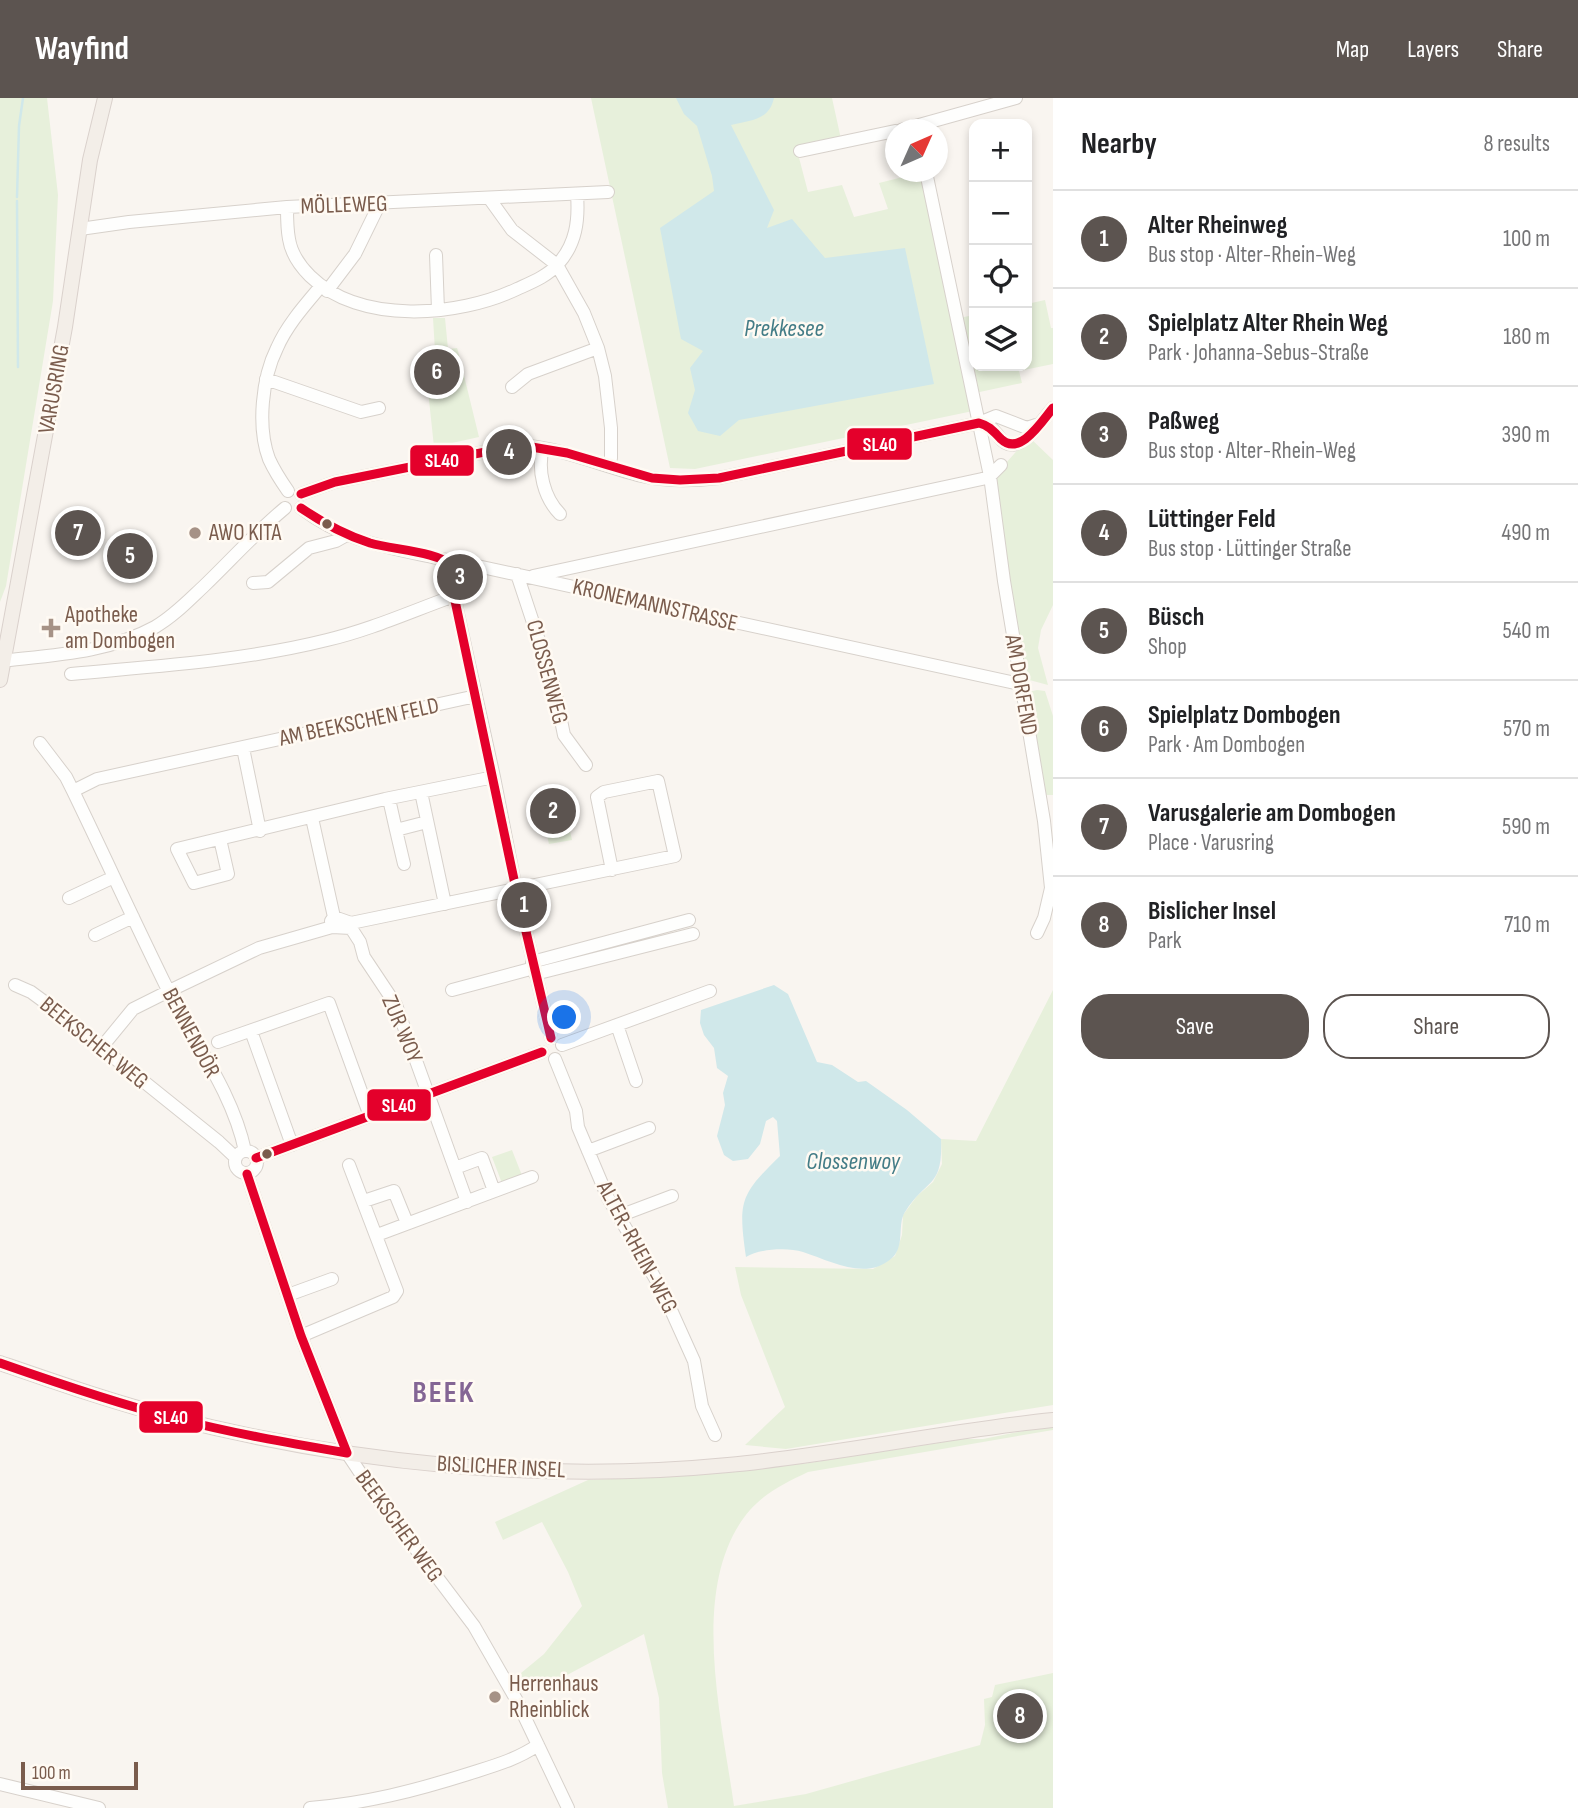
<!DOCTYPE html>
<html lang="en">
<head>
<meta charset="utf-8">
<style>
  body { margin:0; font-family:"Sofia Sans Condensed",sans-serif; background:#f2f2f2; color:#202124 }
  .controls { position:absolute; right:21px; top:21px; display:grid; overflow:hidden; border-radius:14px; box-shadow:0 4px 10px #0003 }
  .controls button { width:63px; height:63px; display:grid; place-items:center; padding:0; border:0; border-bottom:2px solid #e0e0e0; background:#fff; color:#202124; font:35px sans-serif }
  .compass { position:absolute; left:885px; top:21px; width:63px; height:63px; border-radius:50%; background:#fff; box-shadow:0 4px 10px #0003; rotate:45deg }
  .scale { position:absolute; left:21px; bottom:18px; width:117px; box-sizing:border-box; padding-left:7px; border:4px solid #7a5c4d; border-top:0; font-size:19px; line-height:24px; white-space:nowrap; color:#7a5c4d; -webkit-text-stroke:5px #fffaf3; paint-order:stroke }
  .you { position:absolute; left:565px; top:920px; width:24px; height:24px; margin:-18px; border:5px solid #fff; border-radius:50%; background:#1a73e8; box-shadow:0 0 0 10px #1a73e833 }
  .badge { display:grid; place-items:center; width:46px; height:46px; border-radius:50%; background:#5c5450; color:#fff; font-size:23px; font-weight:700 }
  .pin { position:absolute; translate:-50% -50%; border:4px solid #fff; box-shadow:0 2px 7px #0006 }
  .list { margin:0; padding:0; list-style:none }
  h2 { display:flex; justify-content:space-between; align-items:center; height:91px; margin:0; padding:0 28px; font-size:30px }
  h2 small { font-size:23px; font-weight:400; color:#757577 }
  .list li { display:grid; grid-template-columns:46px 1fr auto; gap:21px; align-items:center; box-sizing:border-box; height:98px; padding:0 28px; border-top:2px solid #e0e0e0 }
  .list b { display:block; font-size:26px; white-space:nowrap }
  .list p { margin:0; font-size:23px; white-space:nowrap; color:#757577 }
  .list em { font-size:23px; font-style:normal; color:#757577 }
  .actions { display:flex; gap:14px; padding:21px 28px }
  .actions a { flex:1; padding:16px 0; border:2px solid #5c5450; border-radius:28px; text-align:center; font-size:24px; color:#5c5450 }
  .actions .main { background:#5c5450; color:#fff }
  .icon { flex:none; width:38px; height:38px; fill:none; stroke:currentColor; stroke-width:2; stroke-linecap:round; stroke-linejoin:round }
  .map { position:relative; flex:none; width:1053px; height:1710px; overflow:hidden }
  header { display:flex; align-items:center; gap:42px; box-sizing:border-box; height:98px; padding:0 35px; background:#5c5450; color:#fff }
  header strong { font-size:33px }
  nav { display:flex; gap:38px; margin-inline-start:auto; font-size:24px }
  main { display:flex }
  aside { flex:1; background:#fff }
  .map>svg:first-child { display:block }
  .green { fill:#e7f0db }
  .water { fill:#d0e8ea }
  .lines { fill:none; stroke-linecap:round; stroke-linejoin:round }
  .stream { stroke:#d0e8ea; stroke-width:2.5 }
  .minor-casing { stroke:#d7d1cb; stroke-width:14 }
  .major-casing { stroke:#dad1cc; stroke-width:16 }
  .minor { stroke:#fefefd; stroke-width:12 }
  .major { stroke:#f3eee8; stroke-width:14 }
  .bus-1-casing { stroke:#fffaf3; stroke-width:14 }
  .bus-1 { stroke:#e4002b; stroke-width:9 }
  .bus-dot { fill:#7a5c4d; stroke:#fffaf3; stroke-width:2.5 }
  .poi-dot { fill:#a69286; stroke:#fffaf3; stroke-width:2.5 }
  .labels { text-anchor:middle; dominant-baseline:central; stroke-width:5; stroke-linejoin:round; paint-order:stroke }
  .street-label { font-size:23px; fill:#7a5c4d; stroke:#fffaf3 }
  .poi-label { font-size:23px; fill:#7a5c4d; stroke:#fffaf3; text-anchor:start }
  .water-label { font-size:24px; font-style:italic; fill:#437c86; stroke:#fffaf3 }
  .district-label { font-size:30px; font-weight:bold; letter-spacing:2px; fill:#846695; stroke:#fffaf3 }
  .line-badge { stroke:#fffaf3; stroke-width:2.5 }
  .badge-label { font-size:19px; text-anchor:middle; font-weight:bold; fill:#fff }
</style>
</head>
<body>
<header>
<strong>Wayfind</strong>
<nav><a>Map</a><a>Layers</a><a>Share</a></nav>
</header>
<main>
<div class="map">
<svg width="1053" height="1710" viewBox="0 0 1053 1710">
  <rect width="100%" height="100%" fill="#f9f5f0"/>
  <path class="green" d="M 0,0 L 47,0 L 58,97 L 53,203 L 6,488 L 0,504 Z
    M 591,0 L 832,0 L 841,41 L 797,52 L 808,94 L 842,87 L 854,119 L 888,111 L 879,85 L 923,74 L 973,313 L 695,371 L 670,370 Z
    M 1045,202 L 1051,230 L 1053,230 L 1053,266 L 1019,273 L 1022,285 L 975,295 L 959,220 L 974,217 L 974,268 L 1027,268 L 1027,206 Z
    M 433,220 L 445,220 L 448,251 L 457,250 L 458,253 L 479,339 L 434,349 L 424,255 L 435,253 Z
    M 1029,339 L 1053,362 L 1053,507 L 1041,532 L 1038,550 L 1048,587 L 1022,580 L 994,383 L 997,375 Z
    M 1037,592 L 1045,593 L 1053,618 L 1053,697 L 1047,697 L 1042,693 L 1024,595 Z
    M 562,698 L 572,742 L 549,746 L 538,703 Z
    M 1053,892 L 1053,1307 L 786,1351 L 745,1347 L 785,1309 L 741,1197 L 735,1169 L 873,1171 L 895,1158 L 902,1137 L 903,1117 L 917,1098 L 933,1084 L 942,1066 L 941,1041 L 976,1043 Z
    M 512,1052 L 523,1080 L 503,1088 L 492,1059 Z
    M 1053,1327 L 1053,1332 L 808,1374 C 787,1384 766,1394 750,1412 C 687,1485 722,1621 734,1708 L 806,1696 L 980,1647 L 985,1627 L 984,1601 L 992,1599 L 995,1587 L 1053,1575 L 1053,1710 L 668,1710 L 662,1675 L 659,1600 L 644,1536 L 537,1593 L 531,1585 L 520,1588 L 514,1584 L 515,1580 L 544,1556 L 582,1508 L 568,1474 L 542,1424 L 503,1442 L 495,1424 L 588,1382 L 661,1379 L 809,1365 L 963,1341 L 983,1341 Z"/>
  <path class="water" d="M 676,0 L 774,0 C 769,23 750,22 731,27 L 774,112 L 767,130 L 792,121 L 825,160 L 905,150 L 934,286 L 739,322 L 720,338 L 698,333 L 688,315 L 695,292 L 690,270 L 703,253 L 681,241 L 660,130 L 714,93 L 712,78 L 697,28 L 684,16 Z
    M 774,887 L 788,896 L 817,964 L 832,967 L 858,984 L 866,983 L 907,1012 L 941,1041 C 943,1091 927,1079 905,1114 C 897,1126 905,1147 893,1159 C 867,1184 831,1163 803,1154 C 787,1149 759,1151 746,1159 C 738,1103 740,1097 780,1058 L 777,1023 L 773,1019 L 766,1023 L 760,1046 L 748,1061 L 733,1063 L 724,1057 L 717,1038 L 725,1007 L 723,995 L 728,978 L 717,970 L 714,950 L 704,937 L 700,925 L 701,912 Z"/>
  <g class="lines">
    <path class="stream" d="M 17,99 L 19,28 L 23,0
      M 17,103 L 18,269"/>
    <defs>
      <path id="minor" d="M 901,32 L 1016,0
        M 800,53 L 895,33
        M 926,74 L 990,378 L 1004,483 L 1044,723 L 1051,790 L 1044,820 L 1037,835
        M 489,100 L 512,132 L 557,167 L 584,215 L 598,250 L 605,278 L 611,330 L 611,360 L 609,368
        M 287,109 C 287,119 287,131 289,141 C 291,154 300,168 310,178 C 360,227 458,219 517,191 C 530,185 548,178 558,166 C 576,146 579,123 577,96
        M 80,131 L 129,124 L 287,109 L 608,94
        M 436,157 L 438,212
        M 327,193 L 355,156 L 380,105
        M 266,281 L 361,314 L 379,310
        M 512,289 L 528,276 L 598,250
        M 979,325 C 990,327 993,331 1000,340 C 1018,362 1041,323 1053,310
        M 543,350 C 537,372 544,400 560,416
        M 288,393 C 281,383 274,372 269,361 C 257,329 262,280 277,250 C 287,227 305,207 321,188
        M 301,396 L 335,384 L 520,347 C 562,350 602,368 642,378 C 668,384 693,383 719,380 L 979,325 L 996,318 L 1027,330 L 1036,327
        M 301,410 C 348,446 392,450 447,462 L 455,469
        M 455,469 L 468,466 L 1020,586
        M 455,469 L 454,498 L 494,679 L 516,791 L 551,940
        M 517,476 L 554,588 L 564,637 L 586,667
        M 533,478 L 982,381 L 990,378 L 1001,367
        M 253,485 L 268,484 L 309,450 L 336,443 L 345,438
        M 0,563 C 52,557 108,555 155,529 C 174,518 189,502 204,488 C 231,462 256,434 285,410
        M 71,576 C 156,568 243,563 327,542 C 370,532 412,513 454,498
        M 40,645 L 66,679 L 73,693 C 105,759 135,825 167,890 C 193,942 233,995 245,1053
        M 243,650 L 260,733
        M 73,693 L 97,681 L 476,598
        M 421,694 L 445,806
        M 389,701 L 396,732 L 427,724
        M 312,720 L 334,819
        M 396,732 L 404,766
        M 220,741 L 228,776 L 194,785 L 177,751 L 385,701 L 494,679
        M 69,800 L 114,779
        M 351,825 C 459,803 567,781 675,758 L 658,683 L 604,694 L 597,699 L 612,772
        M 351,830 L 360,844 L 364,859 L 396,907 L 467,1104
        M 95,837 L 133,819
        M 532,864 L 689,822
        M 535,876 L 693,836
        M 15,887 L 31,894 L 46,905 L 219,1044 L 236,1060
        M 452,892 L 534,870
        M 617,927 L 636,983
        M 251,933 L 292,1047
        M 218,944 L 329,905 L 370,1018
        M 562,947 L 710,893
        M 101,950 L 133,911 L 169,893 L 259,850 L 332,829 L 351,830 L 351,825 L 334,819 L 331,823 L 332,829
        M 555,961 L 576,1013 L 578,1029 L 608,1100 L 662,1192 L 694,1263 L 702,1308 L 715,1337
        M 588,1053 L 649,1030
        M235 1064a11 11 0 1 1 22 0a11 11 0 1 1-22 0Z
        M 256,1060 L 542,954
        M 455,1070 L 482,1060 L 494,1093
        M 247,1076 L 301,1238 L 347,1355 L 375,1397 L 474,1528 L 517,1603 L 568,1710
        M 364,1103 L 394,1093 L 407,1125
        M 619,1118 L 672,1098
        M 377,1137 L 532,1079
        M 288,1197 L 332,1181
        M 301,1238 L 393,1199 L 397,1193 L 349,1067
        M 0,1686 L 99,1710
        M 310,1710 C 367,1705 414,1693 468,1676 C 493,1668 516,1662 538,1647"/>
      <path id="major" d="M 0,582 L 65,229 L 90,62 L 105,0
        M 0,1265 C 58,1285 115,1305 174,1320 C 354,1366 544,1385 728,1367 C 837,1357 944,1333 1053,1322"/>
    </defs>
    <use href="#minor" class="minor-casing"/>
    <use href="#major" class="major-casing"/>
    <use href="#minor" class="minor"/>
    <use href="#major" class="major"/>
    <defs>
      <path id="bus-1" d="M 301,396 L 335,384 L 520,347 L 567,355 L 652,380 L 680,382 L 719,380 L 979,325 C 990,328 994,334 1001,341 C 1020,359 1042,323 1053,310
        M 301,410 C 323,425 345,437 370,445 C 394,452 437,453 455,469
        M 455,469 L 454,498 L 516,791 L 551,940
        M 256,1060 L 542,954
        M 247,1076 L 301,1238 L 347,1355
        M 0,1265 C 57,1285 115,1305 174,1320 C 231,1335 289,1345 347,1355"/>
    </defs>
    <use href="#bus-1" class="bus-1-casing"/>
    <use href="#bus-1" class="bus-1"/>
  </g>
  <g class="bus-dot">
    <circle cx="327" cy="426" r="6"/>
    <circle cx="267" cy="1056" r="6"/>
  </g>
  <g class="poi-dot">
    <circle cx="195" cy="435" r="7"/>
    <path d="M47.5 519.5h7v7h7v7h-7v7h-7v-7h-7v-7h7z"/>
    <circle cx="495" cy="1599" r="7"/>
  </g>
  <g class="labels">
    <g class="street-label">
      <text transform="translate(344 107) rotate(-2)">MÖLLEWEG</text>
      <text transform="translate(54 291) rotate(-80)">VARUSRING</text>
      <text transform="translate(655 507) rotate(13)">KRONEMANNSTRASSE</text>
      <text transform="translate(547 574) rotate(75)">CLOSSENWEG</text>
      <text transform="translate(1021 587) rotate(80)">AM DORFEND</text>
      <text transform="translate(359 624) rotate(-12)">AM BEEKSCHEN FELD</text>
      <text transform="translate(402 931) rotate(67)">ZUR WOY</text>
      <text transform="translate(191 935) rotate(62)">BENNENDÖR</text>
      <text transform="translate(94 945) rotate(39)">BEEKSCHER WEG</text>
      <text transform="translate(637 1149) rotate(62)">ALTER-RHEIN-WEG</text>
      <text transform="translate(501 1369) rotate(3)">BISLICHER INSEL</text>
      <text transform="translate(399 1428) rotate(54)">BEEKSCHER WEG</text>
    </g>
    <g class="poi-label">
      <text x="209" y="435">AWO KITA</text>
      <text x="65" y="517">Apotheke<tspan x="65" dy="26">am Dombogen</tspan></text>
      <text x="509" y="1586">Herrenhaus<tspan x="509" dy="26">Rheinblick</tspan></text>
    </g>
    <g class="water-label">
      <text x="784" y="230">Prekkesee</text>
      <text x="853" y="1063">Clossenwoy</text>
    </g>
    <g class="district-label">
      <text x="444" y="1295">BEEK</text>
    </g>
  </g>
  <g class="line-badge">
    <rect x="846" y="329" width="67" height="34" rx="7" fill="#e4002b"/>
    <rect x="409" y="346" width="66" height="33" rx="7" fill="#e4002b"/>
    <rect x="366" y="990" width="66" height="34" rx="7" fill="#e4002b"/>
    <rect x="138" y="1302" width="66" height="34" rx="7" fill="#e4002b"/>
  </g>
  <g class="badge-label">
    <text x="880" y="353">SL40</text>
    <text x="442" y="369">SL40</text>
    <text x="399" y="1014">SL40</text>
    <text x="171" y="1326">SL40</text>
  </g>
</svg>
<div class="controls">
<button>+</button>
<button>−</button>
<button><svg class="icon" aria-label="locate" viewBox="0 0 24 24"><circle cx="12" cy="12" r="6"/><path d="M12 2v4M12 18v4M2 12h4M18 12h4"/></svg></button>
<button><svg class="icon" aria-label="layers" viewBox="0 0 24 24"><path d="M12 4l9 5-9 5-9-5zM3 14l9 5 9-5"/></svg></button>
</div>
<svg class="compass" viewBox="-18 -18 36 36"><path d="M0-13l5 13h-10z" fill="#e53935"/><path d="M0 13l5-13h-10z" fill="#757577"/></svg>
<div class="scale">100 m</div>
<div class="you"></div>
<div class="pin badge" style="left:524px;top:807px">1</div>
<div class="pin badge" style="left:553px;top:713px">2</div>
<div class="pin badge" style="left:460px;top:479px">3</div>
<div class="pin badge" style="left:509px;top:354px">4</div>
<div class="pin badge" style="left:130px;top:458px">5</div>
<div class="pin badge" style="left:437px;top:274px">6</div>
<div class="pin badge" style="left:78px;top:435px">7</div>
<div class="pin badge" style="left:1020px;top:1618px">8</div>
</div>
<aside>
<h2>Nearby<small>8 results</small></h2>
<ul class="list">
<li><span class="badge">1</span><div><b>Alter Rheinweg</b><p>Bus stop · Alter-Rhein-Weg</p></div><em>100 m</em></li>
<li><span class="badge">2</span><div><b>Spielplatz Alter Rhein Weg</b><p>Park · Johanna-Sebus-Straße</p></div><em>180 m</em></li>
<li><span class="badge">3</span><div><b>Paßweg</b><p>Bus stop · Alter-Rhein-Weg</p></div><em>390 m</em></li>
<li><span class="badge">4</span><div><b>Lüttinger Feld</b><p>Bus stop · Lüttinger Straße</p></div><em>490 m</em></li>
<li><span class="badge">5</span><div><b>Büsch</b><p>Shop</p></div><em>540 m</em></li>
<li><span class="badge">6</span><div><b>Spielplatz Dombogen</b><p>Park · Am Dombogen</p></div><em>570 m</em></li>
<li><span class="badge">7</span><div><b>Varusgalerie am Dombogen</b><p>Place · Varusring</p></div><em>590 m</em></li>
<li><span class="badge">8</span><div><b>Bislicher Insel</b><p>Park</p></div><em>710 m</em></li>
</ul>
<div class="actions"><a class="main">Save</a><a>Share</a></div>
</aside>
</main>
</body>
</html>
